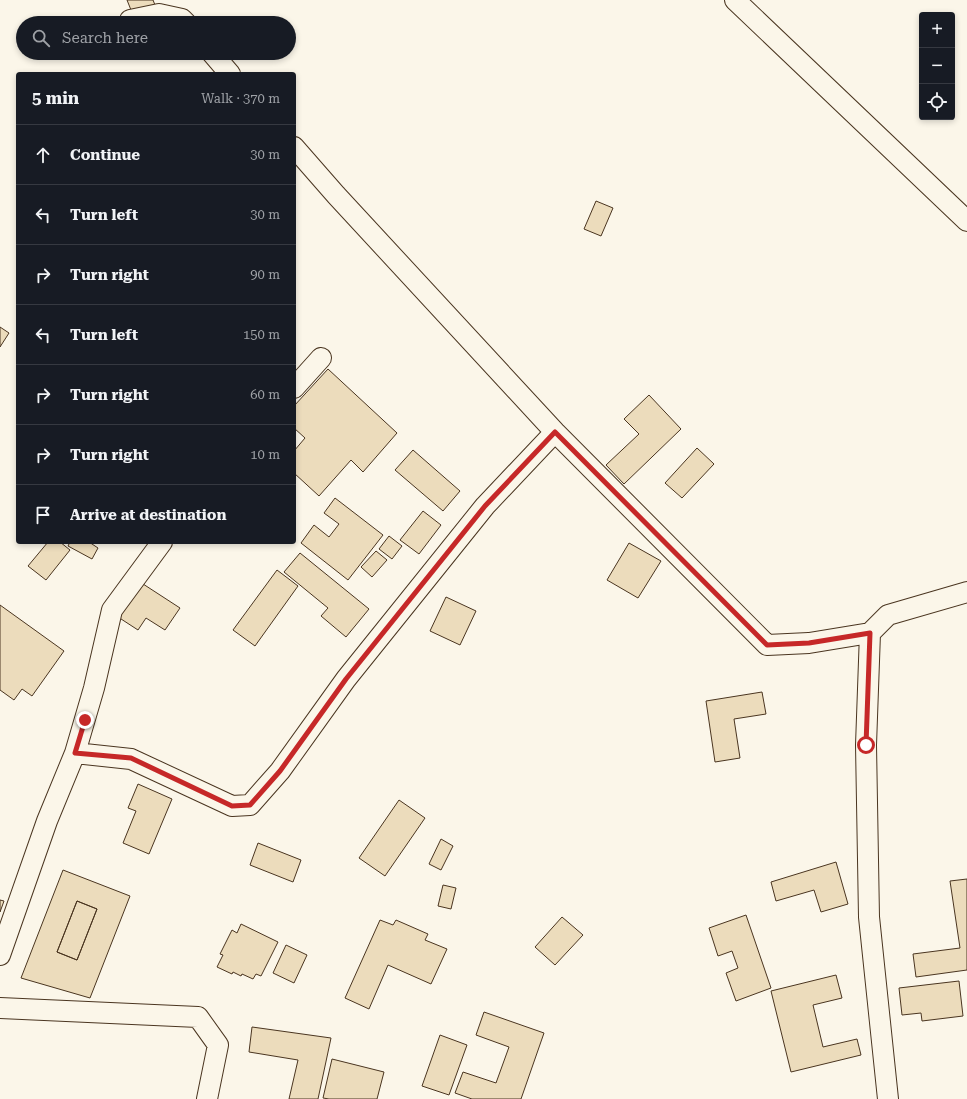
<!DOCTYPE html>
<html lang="en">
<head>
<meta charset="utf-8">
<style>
  body { margin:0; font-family:"Roboto Serif",serif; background:#20242c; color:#f1f3f6 }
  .controls { position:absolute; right:12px; top:12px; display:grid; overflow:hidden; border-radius:4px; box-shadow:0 2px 6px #0003 }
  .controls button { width:36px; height:36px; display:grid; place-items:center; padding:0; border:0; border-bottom:1px solid #363941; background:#171b24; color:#f1f3f6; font:20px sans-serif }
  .stop { position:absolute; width:12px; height:12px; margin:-9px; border:3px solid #c62828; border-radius:50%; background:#fff }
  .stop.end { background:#c62828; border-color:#fff; box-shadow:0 1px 4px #0008 }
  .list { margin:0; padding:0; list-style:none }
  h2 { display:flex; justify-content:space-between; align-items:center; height:52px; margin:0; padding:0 16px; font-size:17px }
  h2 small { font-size:13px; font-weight:400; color:#9ea1a6 }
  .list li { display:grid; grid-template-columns:26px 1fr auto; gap:12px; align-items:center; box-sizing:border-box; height:60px; padding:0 16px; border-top:1px solid #363941 }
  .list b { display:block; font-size:15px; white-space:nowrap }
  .list em { font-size:13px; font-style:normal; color:#9ea1a6 }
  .icon { flex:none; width:22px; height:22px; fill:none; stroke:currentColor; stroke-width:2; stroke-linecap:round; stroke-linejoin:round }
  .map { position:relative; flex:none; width:967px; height:1099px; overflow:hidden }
  .search { position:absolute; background:#171b24; box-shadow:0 2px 6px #0003; left:16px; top:16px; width:280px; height:44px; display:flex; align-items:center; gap:10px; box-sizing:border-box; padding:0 14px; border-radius:22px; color:#9ea1a6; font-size:15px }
  .panel { position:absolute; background:#171b24; box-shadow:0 2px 6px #0003; left:16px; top:72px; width:280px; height:472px; border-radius:4px }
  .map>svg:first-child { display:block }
  .building { fill:#ecdcbc; stroke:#4a3520; fill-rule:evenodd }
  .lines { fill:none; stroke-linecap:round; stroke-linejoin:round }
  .street-casing { stroke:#4a3520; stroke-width:22 }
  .street { stroke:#fbf6e9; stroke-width:20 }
  .route { stroke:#c62828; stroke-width:5 }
</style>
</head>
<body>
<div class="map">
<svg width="967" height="1099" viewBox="0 0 967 1099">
  <rect width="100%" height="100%" fill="#fbf6e9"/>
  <path class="building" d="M 127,0 L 153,0 L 155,5 L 133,15 Z
    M 68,53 L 77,53 L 78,56 L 69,59 Z
    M 596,201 L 613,208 L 601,236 L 584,229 Z
    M 0,327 L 9,333 L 0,347 Z
    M 328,369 L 397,433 L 363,472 L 351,460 L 319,496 L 294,473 L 294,451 L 305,438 L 294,428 L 294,406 Z
    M 649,395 L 681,429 L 624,484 L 606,465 L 639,434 L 624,419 Z
    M 697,448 L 714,464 L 682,498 L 665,483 Z
    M 413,450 L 460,491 L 443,511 L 395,470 Z
    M 335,498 L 383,535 L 348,580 L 301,543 L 314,525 L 329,537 L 339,524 L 324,513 Z
    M 423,511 L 441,525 L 419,554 L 400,540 Z
    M 389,536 L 402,546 L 392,559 L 379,549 Z
    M 48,542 L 60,542 L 70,550 L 46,580 L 28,566 Z
    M 70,542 L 89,542 L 98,548 L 92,559 L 68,546 Z
    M 629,543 L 661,561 L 638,598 L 607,580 Z
    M 376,551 L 387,560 L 372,577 L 361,567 Z
    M 300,553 L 369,609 L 346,637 L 321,616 L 328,608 L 284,572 Z
    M 277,570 L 298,586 L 255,646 L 233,630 Z
    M 140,582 L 180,608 L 165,630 L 146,618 L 138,630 L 118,617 Z
    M 446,597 L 476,611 L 460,645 L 430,631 Z
    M 0,605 L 64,651 L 32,696 L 22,689 L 14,700 L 0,690 Z
    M 762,692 L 766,714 L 734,719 L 740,758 L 715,762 L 706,701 Z
    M 138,784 L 172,799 L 149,854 L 123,843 L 136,811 L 128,808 Z
    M 399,800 L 425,818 L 385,876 L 359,858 Z
    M 441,839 L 453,846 L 441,870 L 429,864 Z
    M 258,843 L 301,860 L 293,882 L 250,865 Z
    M 836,862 L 848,904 L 821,912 L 814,890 L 776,901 L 771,882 Z
    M 63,870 L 130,896 L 90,998 L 21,978 ZM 77,901 L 97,909 L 77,960 L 57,952 Z
    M 967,879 L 967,970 L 916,977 L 913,954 L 960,948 L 950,881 Z
    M 443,885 L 456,888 L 451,909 L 438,906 Z
    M 0,900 L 4,901 L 0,912 Z
    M 77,901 L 97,909 L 77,960 L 57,952 Z
    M 746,915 L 771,988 L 736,1001 L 726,973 L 738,968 L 732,951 L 718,956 L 709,928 Z
    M 562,917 L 583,935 L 555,965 L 535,947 Z
    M 380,920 L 393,925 L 396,920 L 428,934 L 425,940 L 447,949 L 431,984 L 388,965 L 369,1009 L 345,998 Z
    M 241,924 L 278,942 L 261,976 L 256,974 L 253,979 L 242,974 L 241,976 L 233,972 L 232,974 L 217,967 L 223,955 L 220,954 L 232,930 L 237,933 Z
    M 286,945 L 307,955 L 294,983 L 273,973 Z
    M 836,975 L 842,998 L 813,1005 L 823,1047 L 857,1039 L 861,1055 L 791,1072 L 771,991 Z
    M 959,981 L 963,1016 L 922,1021 L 921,1013 L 902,1015 L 899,988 Z
    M 484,1012 L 544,1033 L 521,1099 L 472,1099 L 455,1093 L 463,1072 L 496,1083 L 509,1047 L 476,1035 Z
    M 252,1027 L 331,1038 L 318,1099 L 289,1099 L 298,1060 L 249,1052 Z
    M 440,1035 L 467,1045 L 449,1095 L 422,1086 Z
    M 332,1059 L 384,1072 L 377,1099 L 329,1099 L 323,1098 Z"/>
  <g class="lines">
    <defs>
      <path id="street" d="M 735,0 L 967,221
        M 130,20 L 159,14 L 182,19 L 186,23
        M 212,53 L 230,74
        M 294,147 L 336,195 L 555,432 L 767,645 L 809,643 L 870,633
        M 294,388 L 321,358
        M 75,753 L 131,759 L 232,806 L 250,805 L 280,771 L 346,679 L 485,506 L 555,432
        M 0,955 L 47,821 L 75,753 L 94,688 L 112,610 L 162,542
        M 0,1008 L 198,1017 L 218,1045 L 207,1099
        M 888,1099 L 869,917 L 866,745 L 870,633 L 888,615 L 967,592"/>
    </defs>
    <use href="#street" class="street-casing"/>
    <use href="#street" class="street"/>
  </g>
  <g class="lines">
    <path class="route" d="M 85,720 L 75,753 L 131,758 L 232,806 L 250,805 L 280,771 L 346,679 L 485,506 L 555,432 L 767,645 L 809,643 L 870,633 L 866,745"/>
  </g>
</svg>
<div class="controls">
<button>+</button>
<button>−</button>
<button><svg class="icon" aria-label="locate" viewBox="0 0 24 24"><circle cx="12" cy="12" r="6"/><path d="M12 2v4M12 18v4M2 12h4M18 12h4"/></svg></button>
</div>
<div class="stop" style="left:866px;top:745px"></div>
<div class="stop end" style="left:85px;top:720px"></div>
<div class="search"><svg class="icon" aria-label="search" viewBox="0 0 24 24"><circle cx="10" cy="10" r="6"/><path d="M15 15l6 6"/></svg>Search here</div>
<section class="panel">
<h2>5 min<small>Walk · 370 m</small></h2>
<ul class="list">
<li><svg class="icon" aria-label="ahead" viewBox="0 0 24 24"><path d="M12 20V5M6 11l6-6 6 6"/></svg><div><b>Continue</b></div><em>30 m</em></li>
<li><svg class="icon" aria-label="left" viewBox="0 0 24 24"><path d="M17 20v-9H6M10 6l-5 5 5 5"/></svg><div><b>Turn left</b></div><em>30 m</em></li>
<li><svg class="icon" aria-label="right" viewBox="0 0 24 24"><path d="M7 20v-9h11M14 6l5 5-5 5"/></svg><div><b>Turn right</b></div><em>90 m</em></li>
<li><svg class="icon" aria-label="left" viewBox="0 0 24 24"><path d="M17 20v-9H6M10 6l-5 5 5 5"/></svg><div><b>Turn left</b></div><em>150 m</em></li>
<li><svg class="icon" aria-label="right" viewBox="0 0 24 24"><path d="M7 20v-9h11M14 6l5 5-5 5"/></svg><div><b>Turn right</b></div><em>60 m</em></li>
<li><svg class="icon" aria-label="right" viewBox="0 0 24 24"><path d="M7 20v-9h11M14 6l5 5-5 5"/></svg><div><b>Turn right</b></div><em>10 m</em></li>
<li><svg class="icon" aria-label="arrive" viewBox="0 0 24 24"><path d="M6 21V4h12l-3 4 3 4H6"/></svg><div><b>Arrive at destination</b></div></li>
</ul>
</section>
</div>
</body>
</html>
